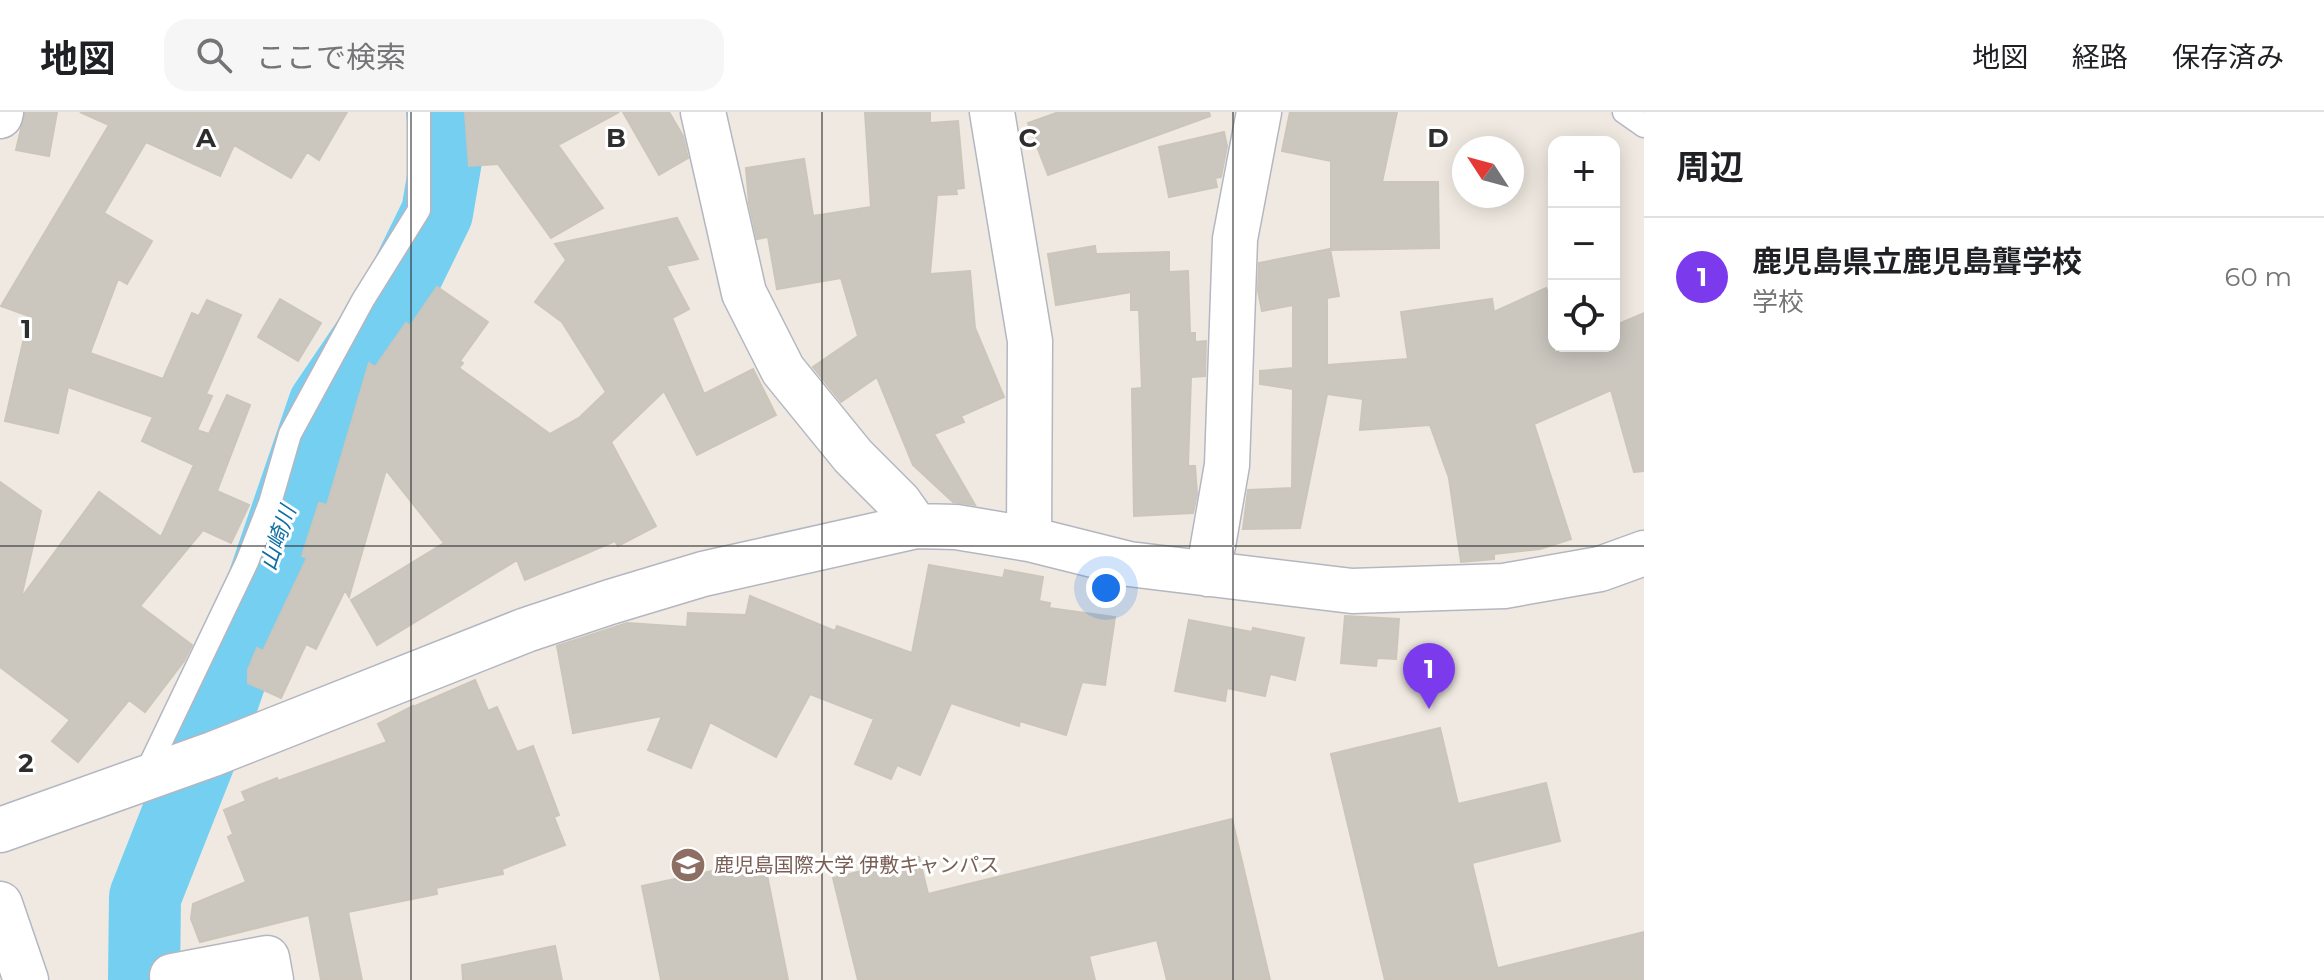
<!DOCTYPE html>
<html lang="ja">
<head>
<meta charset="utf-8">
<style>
  body { margin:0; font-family:Montserrat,"Noto Sans JP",sans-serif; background:#f6f6f6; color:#202124 }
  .controls { position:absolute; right:24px; top:24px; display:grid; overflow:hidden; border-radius:16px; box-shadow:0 4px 20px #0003 }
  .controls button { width:72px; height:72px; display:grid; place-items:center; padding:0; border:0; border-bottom:2px solid #e0e0e0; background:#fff; color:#202124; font:40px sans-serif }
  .compass { position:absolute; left:1452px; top:24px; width:72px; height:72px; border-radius:50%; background:#fff; box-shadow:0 4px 20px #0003; rotate:306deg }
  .you { position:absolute; left:1106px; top:476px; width:28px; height:28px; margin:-20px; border:6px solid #fff; border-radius:50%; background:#1a73e8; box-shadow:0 0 0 12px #1a73e833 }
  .badge { display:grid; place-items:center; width:52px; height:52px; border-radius:50%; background:#7c3aed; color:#fff; font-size:26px; font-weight:700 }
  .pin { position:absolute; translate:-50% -66px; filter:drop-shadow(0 2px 4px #0008) }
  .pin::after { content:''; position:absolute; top:42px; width:28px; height:24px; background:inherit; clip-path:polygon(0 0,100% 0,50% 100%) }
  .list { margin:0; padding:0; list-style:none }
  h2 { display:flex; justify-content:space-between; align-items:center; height:104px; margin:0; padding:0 32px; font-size:34px }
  h2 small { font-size:26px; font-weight:400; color:#757577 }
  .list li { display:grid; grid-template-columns:52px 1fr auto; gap:24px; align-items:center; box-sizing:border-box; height:120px; padding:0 32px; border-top:2px solid #e0e0e0 }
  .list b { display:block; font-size:30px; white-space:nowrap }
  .list p { margin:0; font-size:26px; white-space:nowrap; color:#757577 }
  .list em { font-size:26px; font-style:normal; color:#757577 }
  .icon { flex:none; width:44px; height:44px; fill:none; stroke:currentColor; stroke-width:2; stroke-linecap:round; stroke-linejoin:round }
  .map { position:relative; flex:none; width:1644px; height:868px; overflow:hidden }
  header { display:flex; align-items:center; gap:48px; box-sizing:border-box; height:112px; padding:0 40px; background:#fff; border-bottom:2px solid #e0e0e0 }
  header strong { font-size:38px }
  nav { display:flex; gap:44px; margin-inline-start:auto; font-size:28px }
  .search { width:560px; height:72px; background:#f6f6f6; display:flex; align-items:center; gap:20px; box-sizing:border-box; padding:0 28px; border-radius:24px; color:#757577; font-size:30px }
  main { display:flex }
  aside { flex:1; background:#fff }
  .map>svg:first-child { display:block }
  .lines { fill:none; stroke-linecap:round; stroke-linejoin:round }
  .river { stroke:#75cff0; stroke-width:72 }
  .building { fill:#cbc7bf; stroke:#cbc5ba; stroke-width:2 }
  .service-casing { stroke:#b4b7c1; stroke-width:25 }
  .minor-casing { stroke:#b4b7c1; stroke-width:47 }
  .secondary-casing { stroke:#b4b7c1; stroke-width:47 }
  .service { stroke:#fff; stroke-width:22 }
  .minor { stroke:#fff; stroke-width:44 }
  .secondary { stroke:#fff; stroke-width:44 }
  .grid { fill:none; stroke:#2e2e2e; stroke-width:2; stroke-opacity:0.55 }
  .labels { text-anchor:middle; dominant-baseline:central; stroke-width:6; stroke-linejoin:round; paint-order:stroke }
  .education-label { font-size:20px; fill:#785e54; stroke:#fff; text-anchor:start }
  .water-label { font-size:22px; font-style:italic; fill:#0d6fa3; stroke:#fff }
  .grid-label { font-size:26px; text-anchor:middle; font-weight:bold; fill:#2e2e2e; stroke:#fff; stroke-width:6; stroke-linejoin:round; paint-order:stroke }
</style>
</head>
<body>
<header>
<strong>地図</strong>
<div class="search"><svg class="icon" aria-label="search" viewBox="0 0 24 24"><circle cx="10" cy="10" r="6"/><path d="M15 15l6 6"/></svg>ここで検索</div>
<nav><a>地図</a><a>経路</a><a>保存済み</a></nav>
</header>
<main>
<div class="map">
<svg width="1644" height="868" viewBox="0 0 1644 868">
  <rect width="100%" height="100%" fill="#efe9e1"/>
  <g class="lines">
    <path class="river" d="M 144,868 L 145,785 L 224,585 L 324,293 L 393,191 L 437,101 L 447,42 L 442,0"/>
  </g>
  <path class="building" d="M 25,0 L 57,0 L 49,44 L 16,38 Z
    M 80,0 L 347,0 L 319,48 L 307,40 L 291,66 L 234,33 L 220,64 L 146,30 L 104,101 L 152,129 L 127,172 L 118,167 L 90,241 L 163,267 L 192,201 L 199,204 L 207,188 L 241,203 L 206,282 L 212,284 L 197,318 L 209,322 L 227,283 L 250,293 L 217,379 L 249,393 L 231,431 L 203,418 L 140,494 L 192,533 L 184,549 L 145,600 L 129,588 L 78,650 L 52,629 L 70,608 L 0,555 L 0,370 L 41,399 L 21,486 L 99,380 L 161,425 L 194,353 L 142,329 L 153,305 L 68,275 L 58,321 L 5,309 L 29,204 L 1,194 L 109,13 Z
    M 465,0 L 619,0 L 558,33 L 603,96 L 551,126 L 498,52 L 469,54 Z
    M 623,0 L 669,0 L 683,24 L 688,46 L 659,63 Z
    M 865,0 L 930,0 L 930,11 L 958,9 L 964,76 L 956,77 L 957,82 L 937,83 L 930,162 L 970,159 L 975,216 L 1004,285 L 961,304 L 964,310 L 934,322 L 975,393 L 953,390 L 913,353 L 877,265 L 841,290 L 813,255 L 858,224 L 841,166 L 777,177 L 768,125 L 757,127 L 749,91 L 746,56 L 804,47 L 813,104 L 871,95 Z
    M 1059,0 L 1209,0 L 1210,4 L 1048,63 L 1028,11 Z
    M 1290,0 L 1397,0 L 1382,70 L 1438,70 L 1439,136 L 1331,138 L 1331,49 L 1282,39 Z
    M 1224,20 L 1227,34 L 1221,65 L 1215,66 L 1217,75 L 1169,85 L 1159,35 Z
    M 677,106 L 698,147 L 666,154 L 689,197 L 672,206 L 704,282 L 753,257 L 776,303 L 697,343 L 664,279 L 611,330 L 656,414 L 618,434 L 615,429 L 525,468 L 517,448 L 377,533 L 351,488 L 444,431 L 386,358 L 349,485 L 345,478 L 316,537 L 306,532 L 281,586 L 248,571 L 248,558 L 257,536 L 263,539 L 307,446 L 302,444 L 319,391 L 327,393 L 369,251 L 375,255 L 406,211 L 410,214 L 437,175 L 488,210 L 460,249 L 463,251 L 459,256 L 550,322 L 579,306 L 606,280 L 562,210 L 535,190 L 566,148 L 555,132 Z
    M 1095,134 L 1096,142 L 1169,140 L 1169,160 L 1188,159 L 1190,221 L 1195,221 L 1195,230 L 1206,229 L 1205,264 L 1191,265 L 1188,354 L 1195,354 L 1197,382 L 1193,401 L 1134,404 L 1132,277 L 1142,276 L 1139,198 L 1131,198 L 1131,180 L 1056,193 L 1048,142 Z
    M 1330,137 L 1339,184 L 1327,186 L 1327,253 L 1408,247 L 1401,200 L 1492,187 L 1494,200 L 1546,176 L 1554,193 L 1554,241 L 1570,234 L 1614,234 L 1614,214 L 1644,201 L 1644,359 L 1634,360 L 1611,278 L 1534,312 L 1571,427 L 1540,437 L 1494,442 L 1494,447 L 1461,450 L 1449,366 L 1430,313 L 1360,318 L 1363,287 L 1327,282 L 1300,416 L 1243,417 L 1248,378 L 1292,376 L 1293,277 L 1260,272 L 1260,259 L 1293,256 L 1293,193 L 1262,199 L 1258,179 L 1259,151 Z
    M 280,187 L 321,211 L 298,249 L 258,225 Z
    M 929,453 L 1003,466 L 1005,458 L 1043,465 L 1039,489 L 1050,491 L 1049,496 L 1115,505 L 1105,573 L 1082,570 L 1066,623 L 1020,609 L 1019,614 L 951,591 L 920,663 L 897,653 L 891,667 L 855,652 L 874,607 L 810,582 L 776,645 L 710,610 L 691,656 L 648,638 L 662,604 L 573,621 L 557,534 L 627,511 L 687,515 L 688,501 L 746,503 L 750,484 L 835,519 L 837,514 L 912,541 Z
    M 1345,504 L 1399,507 L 1396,547 L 1377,546 L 1376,554 L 1341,551 Z
    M 1189,508 L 1252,520 L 1253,516 L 1304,526 L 1295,568 L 1270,562 L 1265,584 L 1227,576 L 1225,589 L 1175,579 Z
    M 475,568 L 488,599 L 497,595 L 517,640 L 533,634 L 559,703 L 554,705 L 565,733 L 502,757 L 503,762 L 436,776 L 437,782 L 348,800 L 362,868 L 321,868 L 309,803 L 200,830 L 191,807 L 193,792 L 246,770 L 228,725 L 233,722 L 224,698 L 246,689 L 242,680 L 277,666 L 278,669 L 387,630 L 378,612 L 413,594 L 413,595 Z
    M 1440,616 L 1458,692 L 1546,671 L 1560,729 L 1472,751 L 1498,859 L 1498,856 L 1644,820 L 1644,868 L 1385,868 L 1331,642 Z
    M 1232,707 L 1270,868 L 1167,868 L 1157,828 L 1089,844 L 1095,868 L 858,868 L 833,766 L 919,745 L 928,782 Z
    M 764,748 L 788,868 L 661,868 L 642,774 Z
    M 555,834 L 562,868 L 463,868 L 462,853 Z"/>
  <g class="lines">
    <defs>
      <path id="service" d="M 1624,0 L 1644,14
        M 145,663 L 247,450 L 270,391 L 290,322 L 363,188 L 419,98 L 419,0"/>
      <path id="minor" d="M 703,0 L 744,181 L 783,258 L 853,344 L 899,390 L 916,414
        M 992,0 L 1030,229 L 1029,427
        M 1208,462 L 1227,353 L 1235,127 L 1259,0
        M 0,718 L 213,642 L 526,518 L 610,490 L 703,462 L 916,414 L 956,415 L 1029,427 L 1129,452 L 1352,479 L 1504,474 L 1600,457 L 1644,441
        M 172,864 L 267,846 L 271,868"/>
      <path id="secondary" d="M 0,4 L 1,0
        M 0,792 L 26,868"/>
    </defs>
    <use href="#service" class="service-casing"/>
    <use href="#minor" class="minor-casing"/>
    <use href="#secondary" class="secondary-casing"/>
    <use href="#service" class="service"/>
    <use href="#minor" class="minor"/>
    <use href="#secondary" class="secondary"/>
  </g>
  <path class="grid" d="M 411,0 L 411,868M 822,0 L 822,868M 1233,0 L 1233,868M 0,434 L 1644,434"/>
  <defs>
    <symbol id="university-disc" viewBox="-11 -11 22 22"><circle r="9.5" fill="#8d6e63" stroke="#fff"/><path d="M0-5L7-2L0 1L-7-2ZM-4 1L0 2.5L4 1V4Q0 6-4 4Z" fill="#fff"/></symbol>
  </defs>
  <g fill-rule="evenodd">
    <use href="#university-disc" x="668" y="733" width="40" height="40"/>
  </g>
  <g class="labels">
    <g class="education-label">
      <text x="714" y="753">鹿児島国際大学 伊敷キャンパス</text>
    </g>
    <g class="water-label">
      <text transform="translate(278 426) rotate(-71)">山崎川</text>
    </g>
  </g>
  <g class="grid-label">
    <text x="206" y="35">A</text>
    <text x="616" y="35">B</text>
    <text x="1028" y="35">C</text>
    <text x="1438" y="35">D</text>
    <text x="26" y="226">1</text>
    <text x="26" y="660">2</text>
  </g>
</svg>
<div class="controls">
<button>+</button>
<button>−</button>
<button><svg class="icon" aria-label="locate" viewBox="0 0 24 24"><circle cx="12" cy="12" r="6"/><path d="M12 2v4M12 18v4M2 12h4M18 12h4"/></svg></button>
</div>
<svg class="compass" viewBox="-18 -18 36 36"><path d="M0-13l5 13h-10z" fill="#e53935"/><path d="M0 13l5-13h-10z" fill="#757577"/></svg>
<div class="you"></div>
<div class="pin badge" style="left:1429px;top:597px">1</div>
</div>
<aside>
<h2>周辺<small></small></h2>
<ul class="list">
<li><span class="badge">1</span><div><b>鹿児島県立鹿児島聾学校</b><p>学校</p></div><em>60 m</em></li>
</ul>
</aside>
</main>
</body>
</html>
